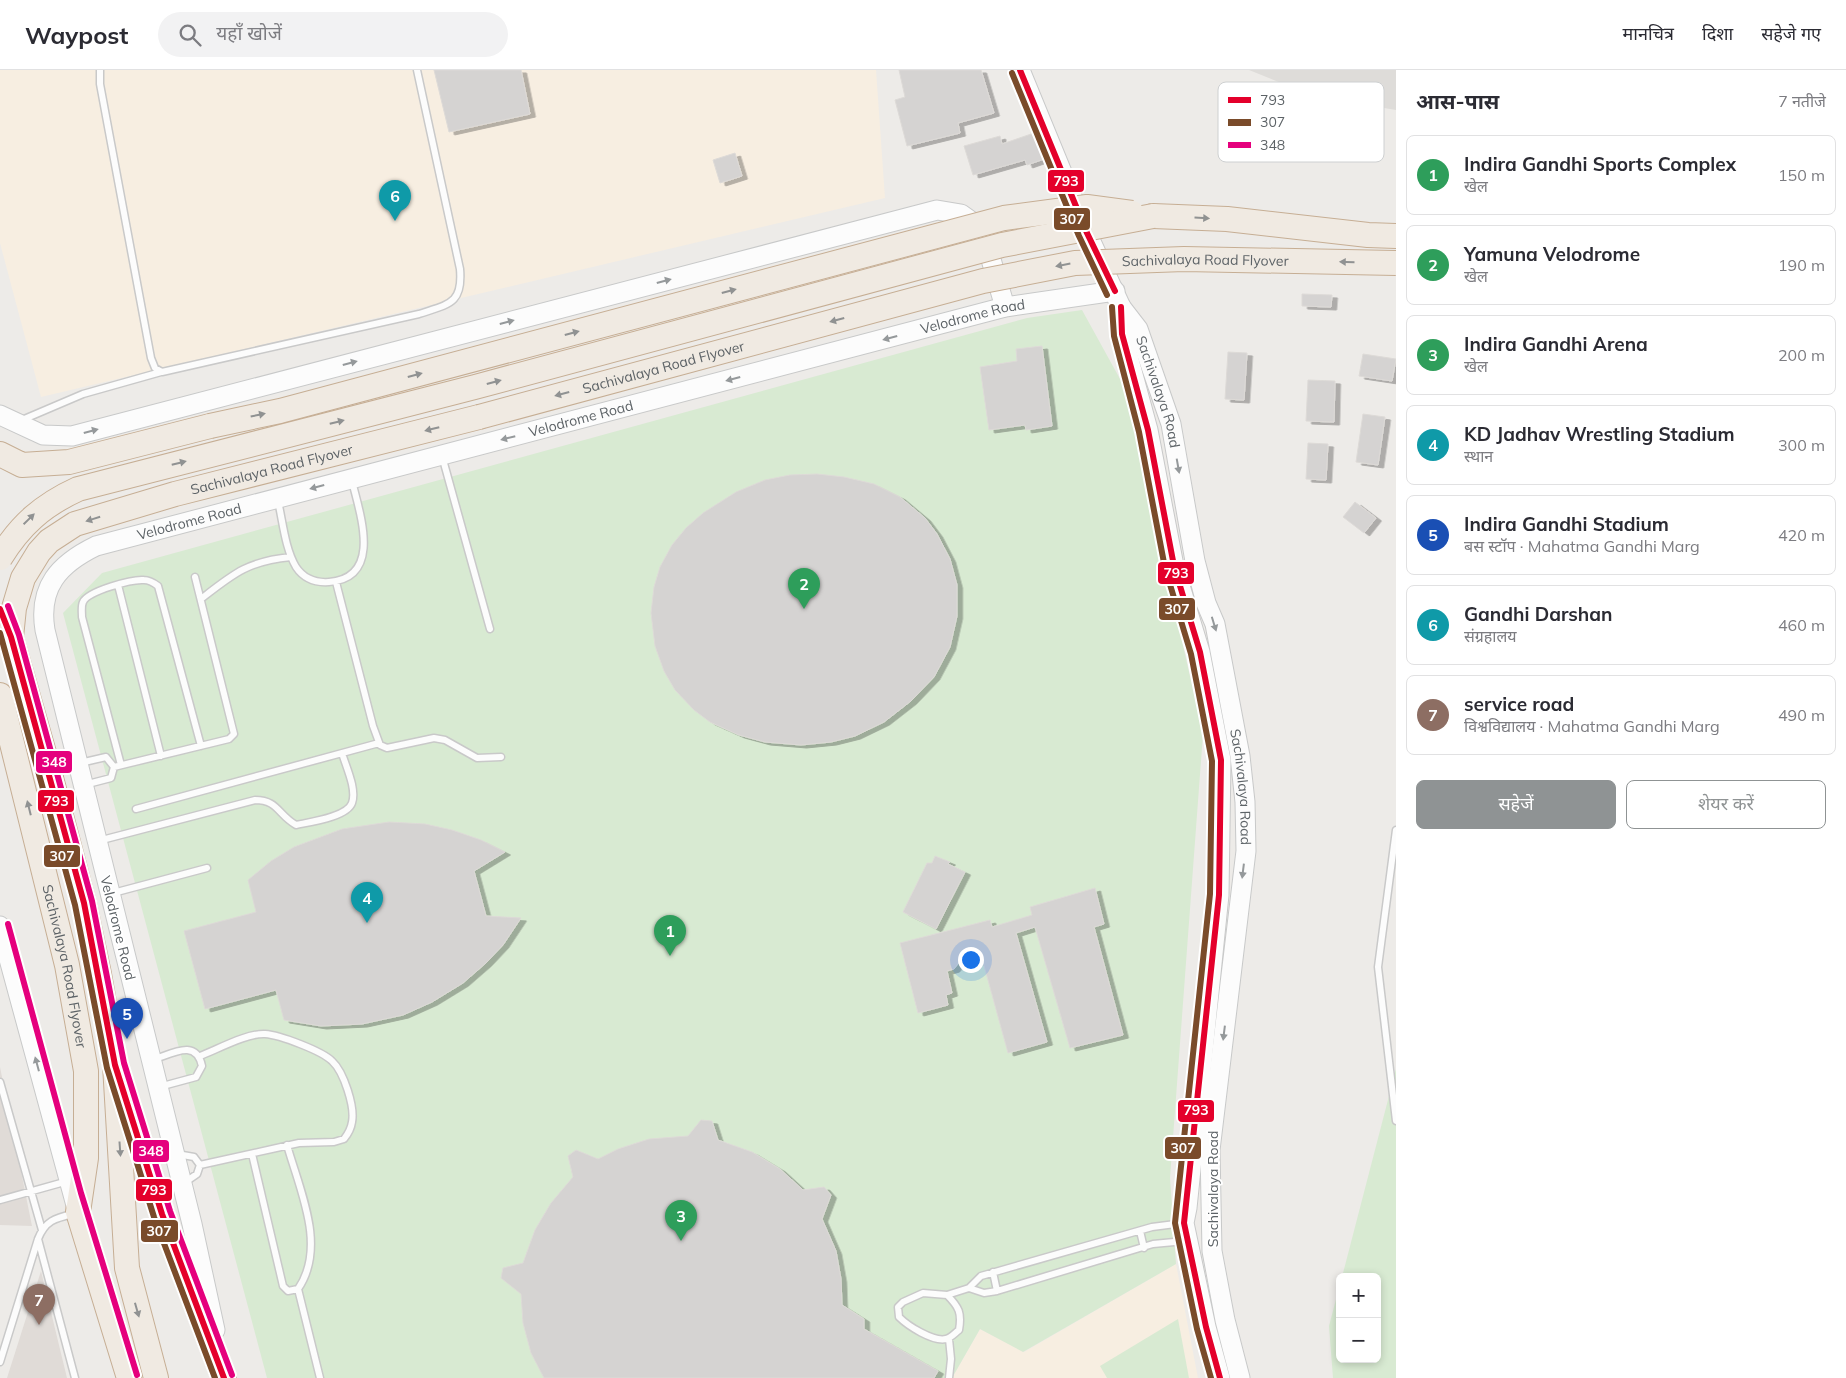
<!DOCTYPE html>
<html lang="hi">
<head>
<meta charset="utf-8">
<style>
  body { margin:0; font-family:Mulish,"Noto Sans Devanagari",sans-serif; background:#f2f2f3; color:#2b2b33 }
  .controls { position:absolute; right:15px; bottom:15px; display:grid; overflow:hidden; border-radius:8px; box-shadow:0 2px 8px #0003 }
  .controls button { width:45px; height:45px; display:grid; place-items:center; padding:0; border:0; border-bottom:1px solid #e1e1e2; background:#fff; color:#2b2b33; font:25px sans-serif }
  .you { position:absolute; left:970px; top:889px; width:18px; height:18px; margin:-12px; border:4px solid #fff; border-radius:50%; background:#1a73e8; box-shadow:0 0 0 8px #1a73e833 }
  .badge { display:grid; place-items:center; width:32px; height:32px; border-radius:50%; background:#8f9394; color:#fff; font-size:16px; font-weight:700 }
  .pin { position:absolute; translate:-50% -41px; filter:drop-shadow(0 1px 2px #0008) }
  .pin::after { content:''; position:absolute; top:26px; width:18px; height:15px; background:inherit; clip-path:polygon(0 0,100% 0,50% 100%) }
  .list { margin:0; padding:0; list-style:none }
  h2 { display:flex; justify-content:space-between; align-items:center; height:65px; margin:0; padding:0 20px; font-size:21px }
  h2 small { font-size:16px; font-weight:400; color:#7c7c81 }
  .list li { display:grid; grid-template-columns:32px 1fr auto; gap:15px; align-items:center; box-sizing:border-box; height:80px; margin:0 10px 10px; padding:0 10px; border:1px solid #e1e1e2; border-radius:8px }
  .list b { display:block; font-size:19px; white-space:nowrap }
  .list p { margin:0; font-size:16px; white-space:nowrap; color:#7c7c81 }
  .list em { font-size:16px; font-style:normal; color:#7c7c81 }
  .actions { display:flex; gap:10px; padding:15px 20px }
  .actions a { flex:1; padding:11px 0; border:1px solid #8f9394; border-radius:8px; text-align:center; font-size:18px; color:#8f9394 }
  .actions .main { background:#8f9394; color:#fff }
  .icon { flex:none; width:28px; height:28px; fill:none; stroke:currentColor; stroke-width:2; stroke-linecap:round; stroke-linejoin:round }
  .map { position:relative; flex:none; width:1396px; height:1308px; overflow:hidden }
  header { display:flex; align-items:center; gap:30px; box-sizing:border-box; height:70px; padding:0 25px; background:#fff; border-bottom:1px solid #e1e1e2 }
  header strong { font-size:24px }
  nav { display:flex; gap:28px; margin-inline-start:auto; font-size:18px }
  .search { width:350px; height:45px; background:#f2f2f3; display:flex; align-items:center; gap:12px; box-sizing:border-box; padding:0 18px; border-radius:28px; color:#7c7c81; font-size:19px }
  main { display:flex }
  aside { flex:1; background:#fff }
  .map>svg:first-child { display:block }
  .commercial { fill:#f7eee1 }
  .industrial { fill:#dedcd9 }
  .education { fill:#e0dbd7 }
  .green { fill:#d8ead2 }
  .building { fill:#d5d3d2; stroke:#dddad7; filter:url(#shadow) }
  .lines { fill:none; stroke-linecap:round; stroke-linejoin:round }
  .lane-casing { stroke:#c9c9c9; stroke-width:9 }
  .secondary-casing { stroke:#c8c9c9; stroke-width:21 }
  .highway-casing { stroke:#c6ae94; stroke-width:26 }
  .lane { stroke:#fcfcfc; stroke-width:6 }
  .secondary { stroke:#fcfcfc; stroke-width:19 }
  .highway { stroke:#f0eae2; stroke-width:24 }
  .highway-bridge-casing { stroke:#c6ae94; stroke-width:26; stroke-linecap:butt }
  .highway-bridge { stroke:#f0eae2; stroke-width:24 }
  .bus-1-casing { stroke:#fff; stroke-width:10 }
  .bus-2-casing { stroke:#fff; stroke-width:10 }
  .bus-3-casing { stroke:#fff; stroke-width:10 }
  .bus-1 { stroke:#e4002b; stroke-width:6 }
  .bus-2 { stroke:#7a4b2a; stroke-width:6 }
  .bus-3 { stroke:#e5007d; stroke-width:6 }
  .oneway { fill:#909292 }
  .oneway2 { fill:#95999b }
  .labels { text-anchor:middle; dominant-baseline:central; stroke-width:4; stroke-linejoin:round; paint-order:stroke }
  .street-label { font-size:14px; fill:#5d6367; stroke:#fff }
  .key { fill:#fff; stroke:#ced0d1; stroke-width:1 }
  .key-label { font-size:14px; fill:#5d6367 }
  .line-badge { stroke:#fff; stroke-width:2 }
  .badge-label { font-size:14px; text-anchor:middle; font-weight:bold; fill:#fff }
</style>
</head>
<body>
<header>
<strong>Waypost</strong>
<div class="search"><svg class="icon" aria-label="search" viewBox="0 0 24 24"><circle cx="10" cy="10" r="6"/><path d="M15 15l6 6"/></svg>यहाँ खोजें</div>
<nav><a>मानचित्र</a><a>दिशा</a><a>सहेजे गए</a></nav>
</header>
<main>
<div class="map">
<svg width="1396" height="1308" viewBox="0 0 1396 1308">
  <defs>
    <filter id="shadow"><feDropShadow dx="5.5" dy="3" stdDeviation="0" flood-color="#0004"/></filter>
  </defs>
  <rect width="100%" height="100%" fill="#edebe8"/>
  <path class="commercial" d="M 0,0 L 876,0 L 885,128 L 41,327 L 0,173 Z
    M 1176,1194 L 1198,1308 L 952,1308 L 980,1259 L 1024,1282 Z"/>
  <path class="industrial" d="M 1249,0 L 1396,0 L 1396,40 L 1313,26 Z"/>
  <path class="education" d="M 0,997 L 32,1156 L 0,1155 Z
    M 41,1201 L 67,1308 L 7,1308 Z"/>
  <path class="green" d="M 1082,240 L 1125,318 L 1203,664 L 1170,1108 L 1176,1194 L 1023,1282 L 980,1259 L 952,1308 L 267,1308 L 63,543 L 102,503 L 1027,248 Z
    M 1396,999 L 1396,1308 L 1333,1308 L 1329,1256 L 1340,1214 L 1340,1289 L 1377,1289 L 1377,1207 L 1342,1207 Z
    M 1178,1249 L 1189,1308 L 1107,1308 L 1100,1296 Z"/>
  <path class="building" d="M 434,0 L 521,0 L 530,44 L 449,62 Z
    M 899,0 L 981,0 L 994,43 L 958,53 L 960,63 L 907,76 L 895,30 L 905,27 Z
    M 1034,63 L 1044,89 L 1027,95 L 1025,90 L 973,105 L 964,76 L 1000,66 L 1002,74 Z
    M 735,83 L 742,106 L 720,113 L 713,90 Z
    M 1302,224 L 1332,225 L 1331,237 L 1302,236 Z
    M 1042,276 L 1052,356 L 1026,360 L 1025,355 L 989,360 L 980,297 L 1017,291 L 1016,279 Z
    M 1228,282 L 1247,283 L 1244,330 L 1225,329 Z
    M 1363,284 L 1396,289 L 1392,311 L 1359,306 Z
    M 1308,310 L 1335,311 L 1334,352 L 1306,351 Z
    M 1363,344 L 1385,347 L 1378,395 L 1356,392 Z
    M 1308,373 L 1328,374 L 1326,410 L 1306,409 Z
    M 817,404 L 844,407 L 874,414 L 900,427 L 925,448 L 937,464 L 950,489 L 957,515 L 957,546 L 950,577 L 934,607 L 911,631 L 884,652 L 855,666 L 831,672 L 801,675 L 765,672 L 739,665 L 710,652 L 694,640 L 675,620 L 664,601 L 655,576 L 651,543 L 654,517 L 660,497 L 672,475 L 686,458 L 703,443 L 736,422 L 765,410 L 790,405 Z
    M 1355,432 L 1376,448 L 1364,463 L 1343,447 Z
    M 389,752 L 425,754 L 452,760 L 481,770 L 505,782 L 474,801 L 486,846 L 521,848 L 503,875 L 486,893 L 463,913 L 432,932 L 403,945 L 362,954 L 321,956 L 284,950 L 276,920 L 205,939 L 184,861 L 256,842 L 248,810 L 271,791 L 294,777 L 342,759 Z
    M 935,786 L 950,792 L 948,794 L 965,802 L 936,859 L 903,842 L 927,793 L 932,793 Z
    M 1095,818 L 1104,854 L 1094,857 L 1123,965 L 1070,978 L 1035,857 L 1016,863 L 1047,972 L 1008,983 L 983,892 L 975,892 L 972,888 L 960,891 L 954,899 L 947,901 L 952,923 L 946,925 L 948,935 L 918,943 L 900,873 L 990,850 L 992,857 L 1032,845 L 1030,837 Z
    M 701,1050 L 712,1051 L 718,1070 L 752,1082 L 780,1099 L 803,1120 L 824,1117 L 831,1125 L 822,1149 L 836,1181 L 841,1209 L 842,1235 L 864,1249 L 864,1259 L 938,1301 L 934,1308 L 544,1308 L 531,1283 L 523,1253 L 521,1224 L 501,1208 L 503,1198 L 523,1193 L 535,1160 L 551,1133 L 573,1107 L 568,1086 L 576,1080 L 598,1089 L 618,1079 L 649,1069 L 688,1066 Z"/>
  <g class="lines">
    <defs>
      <path id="lane" d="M 100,0 L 100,14 L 151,288 L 155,298 L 162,302 L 419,244 C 449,234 463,234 460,199 L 417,0
        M 22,350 L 83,324 L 161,302
        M 442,386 L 490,559
        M 278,431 C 283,453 285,478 296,497 C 304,509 315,513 329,512 C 383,508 360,444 352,411
        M 336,512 L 373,656 L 380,675 L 387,678 L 434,668 L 445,670 L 477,688 L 501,687
        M 118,515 L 161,686
        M 201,529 C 233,504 248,491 291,487
        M 80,693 L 106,687 L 114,697 L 111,708 L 84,715
        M 121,695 L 82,547 C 82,542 81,536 83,532 C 88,521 132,509 144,510 C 150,510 154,513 158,516 L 201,676
        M 114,697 L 229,669 L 234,664 L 195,507
        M 136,739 L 379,673
        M 1396,760 L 1378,897 L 1396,1051
        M 98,771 L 255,730 C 278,730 278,745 296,755 C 310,752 347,747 352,733 C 357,719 346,697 342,683
        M 113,823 L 207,798
        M 152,990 C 172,984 196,968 202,996 L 196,1007 L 159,1017
        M 0,1012 L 42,1160
        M 287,1075 C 300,1121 327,1177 298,1219
        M 177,1084 L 194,1087 L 200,1095 L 197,1104 L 184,1113
        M 252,1084 L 283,1216 L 288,1221 L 298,1219 L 320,1308
        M 200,1095 L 299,1073 L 334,1072 L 344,1069 C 348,1064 351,1059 352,1052 C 355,1037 344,1002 332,991 C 322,981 280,965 265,964 C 247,963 218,979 200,986
        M 0,1130 L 68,1111
        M 1183,1153 L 1152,1157 L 981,1206 L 969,1218 L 984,1223 L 997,1221 L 1153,1174 L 1185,1171
        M 1140,1161 L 1144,1178
        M 38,1169 C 45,1151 55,1148 73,1144
        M 993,1202 L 997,1221
        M 923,1223 L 947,1225 C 959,1237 962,1243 959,1260 C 955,1263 951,1268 946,1269 C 933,1272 908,1256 899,1247 L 898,1237 L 903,1232 Z
        M 947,1225 L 969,1218
        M 949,1269 L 951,1289 L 949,1308
        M 0,1292 L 38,1169 L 75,1308"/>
      <g id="secondary">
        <path d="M 1020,0 L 1087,163 L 1121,237 L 1122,264 L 1148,360 L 1174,496 L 1200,582 L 1221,690 L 1219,825 L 1187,1138 L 1184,1153 L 1206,1257 L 1220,1308"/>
        <path id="s1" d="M 1121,237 L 1138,259 L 1171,354 L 1195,491 L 1206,533 L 1215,554 L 1240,686 L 1245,732 L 1246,781 L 1210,1080 L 1212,1181 L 1225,1250 L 1240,1308"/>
        <path d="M 0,345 L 43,365 L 72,366 L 937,140 L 961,144 L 982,159 L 1005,237"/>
        <path d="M 0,856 L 77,1139"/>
        <path id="s2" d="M 215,1260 L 192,1154 L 45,560 C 38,517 59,494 96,476 L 1005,237 L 1115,221"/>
      </g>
      <g id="highway">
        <path d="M 1153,146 L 1227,149 L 1368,165 L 1396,166"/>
        <path d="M 0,384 L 22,395 L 69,392 L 210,356"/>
        <path id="s3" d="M 0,625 L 67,895 L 86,1001 L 86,1088 L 78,1142 L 129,1308"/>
        <path d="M 126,1030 L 162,1144 L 224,1308"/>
        <path id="s4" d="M 156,1308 L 127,1198 L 115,995 L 99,904 L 84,833 L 50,704 L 11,567 L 14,538 L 23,508 L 39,482 L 49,471 L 75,454 L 175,424 L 479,347"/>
      </g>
    </defs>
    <use href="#lane" class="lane-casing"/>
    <use href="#secondary" class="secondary-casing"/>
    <use href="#highway" class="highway-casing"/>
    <use href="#lane" class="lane"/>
    <use href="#secondary" class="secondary"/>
    <use href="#highway" class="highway"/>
    <defs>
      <g id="highway-bridge">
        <path id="s5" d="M 479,347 L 983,211 L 1075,193 L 1184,189 L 1396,193"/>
        <path d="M 210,356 L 280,341 L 1004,148 L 1087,137 L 1132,143"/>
        <path d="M 0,488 C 20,455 43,435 78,419 L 475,317 L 1002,175 L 1153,146"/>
      </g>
    </defs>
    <use href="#highway-bridge" class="highway-bridge-casing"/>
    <use href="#highway-bridge" class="highway-bridge"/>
    <defs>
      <path id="bus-1" d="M 1020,0 L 1087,163 L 1115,221
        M 1121,237 L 1122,264 L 1148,360 L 1174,496 L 1200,582 L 1221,690 L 1219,825 L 1184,1153 L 1206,1257 L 1220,1308
        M 0,539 L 11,567 L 84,833 L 115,995 L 162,1144 L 224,1308"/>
      <path id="bus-2" d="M 1012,3 L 1079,166 L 1107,225
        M 1112,237 L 1114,266 L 1139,362 L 1165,498 L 1191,584 L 1212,691 L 1210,824 L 1175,1153 L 1197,1259 L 1211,1308
        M 0,563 L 75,835 L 107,998 L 154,1147 L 215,1308"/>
      <path id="bus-3" d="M 8,536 L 19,565 L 92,831 L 124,993 L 170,1141 L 232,1305
        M 8,854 L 81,1123 L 137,1305"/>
    </defs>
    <use href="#bus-1" class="bus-1-casing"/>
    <use href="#bus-2" class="bus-2-casing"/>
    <use href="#bus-3" class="bus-3-casing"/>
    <use href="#bus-1" class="bus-1"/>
    <use href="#bus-2" class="bus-2"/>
    <use href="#bus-3" class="bus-3"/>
  </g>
  <defs><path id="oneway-solid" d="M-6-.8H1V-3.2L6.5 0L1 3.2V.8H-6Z" transform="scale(1.25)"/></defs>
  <g class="oneway">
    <use href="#oneway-solid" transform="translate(1202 148) rotate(3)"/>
    <use href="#oneway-solid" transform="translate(1347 192) rotate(-179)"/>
    <use href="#oneway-solid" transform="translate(1063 195) rotate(169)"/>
    <use href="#oneway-solid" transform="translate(729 221) rotate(-15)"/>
    <use href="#oneway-solid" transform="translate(837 250) rotate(165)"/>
    <use href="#oneway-solid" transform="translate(572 263) rotate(-15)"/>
    <use href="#oneway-solid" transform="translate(415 305) rotate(-15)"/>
    <use href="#oneway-solid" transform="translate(494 312) rotate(-15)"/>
    <use href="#oneway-solid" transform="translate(562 324) rotate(165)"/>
    <use href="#oneway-solid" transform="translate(258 345) rotate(-12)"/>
    <use href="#oneway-solid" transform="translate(337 352) rotate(-14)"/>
    <use href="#oneway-solid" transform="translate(432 359) rotate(166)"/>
    <use href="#oneway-solid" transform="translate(179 393) rotate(-14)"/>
    <use href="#oneway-solid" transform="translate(29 449) rotate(-44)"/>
    <use href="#oneway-solid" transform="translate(93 449) rotate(163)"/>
    <use href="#oneway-solid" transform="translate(29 738) rotate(-104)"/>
    <use href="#oneway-solid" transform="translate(120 1079) rotate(86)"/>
    <use href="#oneway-solid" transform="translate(137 1240) rotate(74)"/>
  </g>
  <g class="oneway2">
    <use href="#oneway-solid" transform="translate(664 211) rotate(-15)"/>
    <use href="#oneway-solid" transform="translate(507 252) rotate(-15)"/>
    <use href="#oneway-solid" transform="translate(890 268) rotate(165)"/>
    <use href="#oneway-solid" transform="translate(350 293) rotate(-15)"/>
    <use href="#oneway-solid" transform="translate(733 309) rotate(165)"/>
    <use href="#oneway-solid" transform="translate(91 361) rotate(-15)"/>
    <use href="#oneway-solid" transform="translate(508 368) rotate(166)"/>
    <use href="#oneway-solid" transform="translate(1178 396) rotate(80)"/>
    <use href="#oneway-solid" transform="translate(317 417) rotate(165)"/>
    <use href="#oneway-solid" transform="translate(1214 554) rotate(73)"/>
    <use href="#oneway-solid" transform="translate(1243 801) rotate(97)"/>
    <use href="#oneway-solid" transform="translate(1224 963) rotate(97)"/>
    <use href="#oneway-solid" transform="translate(37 994) rotate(-105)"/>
  </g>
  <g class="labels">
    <g class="street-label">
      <text stroke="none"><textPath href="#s5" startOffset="746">Sachivalaya Road Flyover</textPath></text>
      <text stroke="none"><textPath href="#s2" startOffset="1734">Velodrome Road</textPath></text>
      <text stroke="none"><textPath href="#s5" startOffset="191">Sachivalaya Road Flyover</textPath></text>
      <text stroke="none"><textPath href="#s1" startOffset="94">Sachivalaya Road</textPath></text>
      <text stroke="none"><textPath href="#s2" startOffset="1329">Velodrome Road</textPath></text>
      <text stroke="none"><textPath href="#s4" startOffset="1099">Sachivalaya Road Flyover</textPath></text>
      <text stroke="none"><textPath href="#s2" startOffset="924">Velodrome Road</textPath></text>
      <text stroke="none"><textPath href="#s1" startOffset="499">Sachivalaya Road</textPath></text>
      <text transform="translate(118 858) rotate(76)">Velodrome Road</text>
      <text stroke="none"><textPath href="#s3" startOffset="279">Sachivalaya Road Flyover</textPath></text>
      <text transform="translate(1213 1119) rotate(-90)">Sachivalaya Road</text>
    </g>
  </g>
  <rect x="1218" y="12" width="166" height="80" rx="8" class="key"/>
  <rect x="1228" y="27" width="23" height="6" fill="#e4002b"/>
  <rect x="1228" y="49" width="23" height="7" fill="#7a4b2a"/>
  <rect x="1228" y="72" width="23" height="6" fill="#e5007d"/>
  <g class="key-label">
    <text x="1260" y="35">793</text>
    <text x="1260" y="57">307</text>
    <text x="1260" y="80">348</text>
  </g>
  <g class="line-badge">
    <rect x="1047" y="99" width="38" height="24" rx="5" fill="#e4002b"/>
    <rect x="1053" y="137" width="38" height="24" rx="5" fill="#7a4b2a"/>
    <rect x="1157" y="491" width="38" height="24" rx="5" fill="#e4002b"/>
    <rect x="1158" y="527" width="38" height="24" rx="5" fill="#7a4b2a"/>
    <rect x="35" y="680" width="38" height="24" rx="5" fill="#e5007d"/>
    <rect x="37" y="719" width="38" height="24" rx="5" fill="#e4002b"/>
    <rect x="43" y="774" width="38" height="24" rx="5" fill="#7a4b2a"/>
    <rect x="1177" y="1029" width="38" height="24" rx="5" fill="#e4002b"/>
    <rect x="1164" y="1066" width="38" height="24" rx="5" fill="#7a4b2a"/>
    <rect x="132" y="1069" width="38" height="24" rx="5" fill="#e5007d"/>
    <rect x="135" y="1108" width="38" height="24" rx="5" fill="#e4002b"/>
    <rect x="140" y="1149" width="39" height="24" rx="5" fill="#7a4b2a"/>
  </g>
  <g class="badge-label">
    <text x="1066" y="116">793</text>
    <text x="1072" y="154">307</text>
    <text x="1176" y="508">793</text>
    <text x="1177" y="544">307</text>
    <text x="54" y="697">348</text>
    <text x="56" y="736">793</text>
    <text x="62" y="791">307</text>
    <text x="1196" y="1045">793</text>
    <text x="1183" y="1083">307</text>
    <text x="151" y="1086">348</text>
    <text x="154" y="1125">793</text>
    <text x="159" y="1166">307</text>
  </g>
</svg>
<div class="controls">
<button>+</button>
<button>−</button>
</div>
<div class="you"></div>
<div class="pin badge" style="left:670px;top:886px;background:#2e9e5b">1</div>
<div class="pin badge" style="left:804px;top:539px;background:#2e9e5b">2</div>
<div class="pin badge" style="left:681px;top:1171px;background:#2e9e5b">3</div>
<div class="pin badge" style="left:367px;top:853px;background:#0f9aa8">4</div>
<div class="pin badge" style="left:127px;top:969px;background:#1a4fb4">5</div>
<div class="pin badge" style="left:395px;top:151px;background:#0f9aa8">6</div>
<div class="pin badge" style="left:39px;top:1255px;background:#8d6e63">7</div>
</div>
<aside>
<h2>आस-पास<small>7 नतीजे</small></h2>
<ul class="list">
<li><span class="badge" style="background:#2e9e5b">1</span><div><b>Indira Gandhi Sports Complex</b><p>खेल</p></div><em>150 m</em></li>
<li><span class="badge" style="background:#2e9e5b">2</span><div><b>Yamuna Velodrome</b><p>खेल</p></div><em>190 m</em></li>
<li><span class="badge" style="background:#2e9e5b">3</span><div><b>Indira Gandhi Arena</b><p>खेल</p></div><em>200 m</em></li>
<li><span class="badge" style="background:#0f9aa8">4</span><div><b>KD Jadhav Wrestling Stadium</b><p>स्थान</p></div><em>300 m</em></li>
<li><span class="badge" style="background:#1a4fb4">5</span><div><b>Indira Gandhi Stadium</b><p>बस स्टॉप · Mahatma Gandhi Marg</p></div><em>420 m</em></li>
<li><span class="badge" style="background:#0f9aa8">6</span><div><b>Gandhi Darshan</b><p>संग्रहालय</p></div><em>460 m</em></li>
<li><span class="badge" style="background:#8d6e63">7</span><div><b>service road</b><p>विश्वविद्यालय · Mahatma Gandhi Marg</p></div><em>490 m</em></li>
</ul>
<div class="actions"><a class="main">सहेजें</a><a>शेयर करें</a></div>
</aside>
</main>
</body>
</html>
